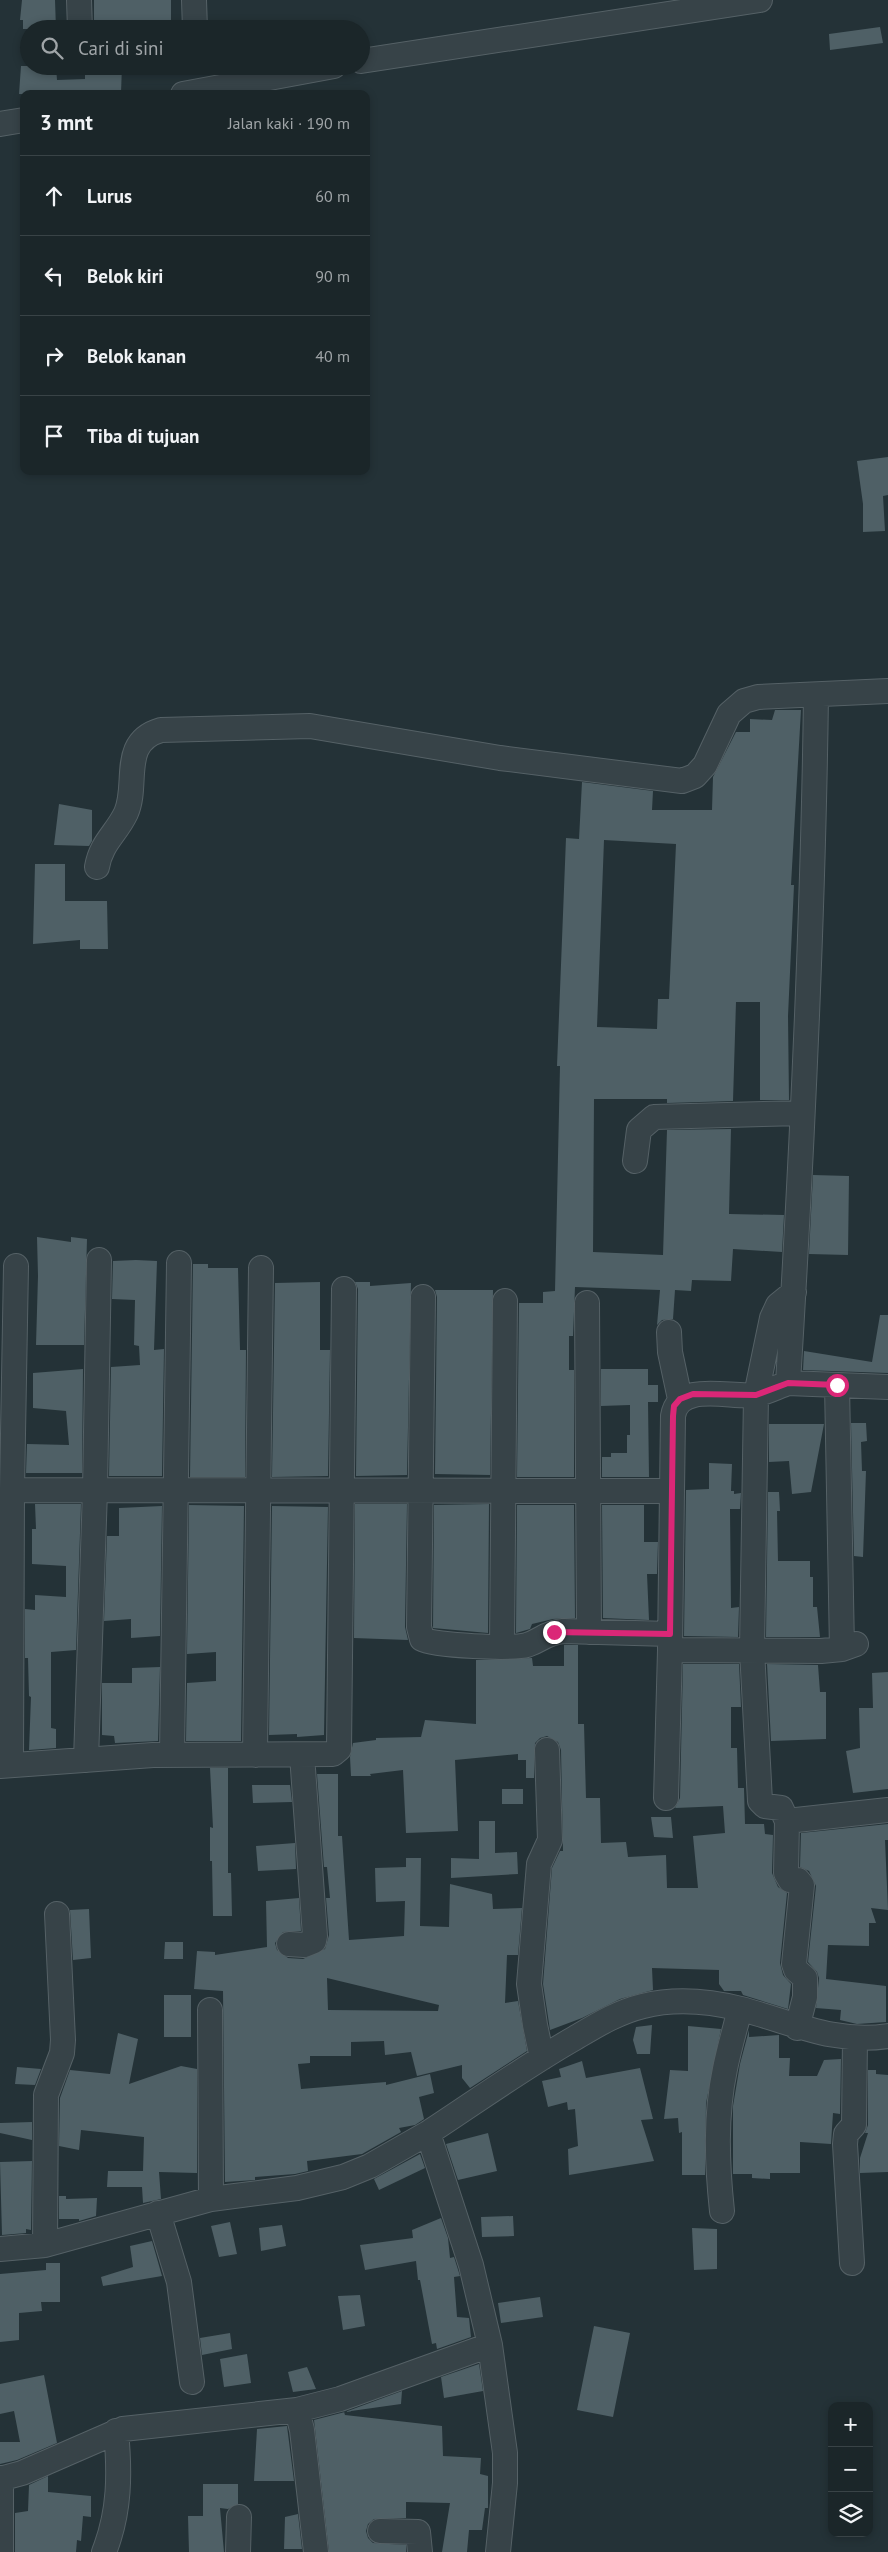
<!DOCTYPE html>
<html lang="id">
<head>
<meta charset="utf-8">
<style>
  body { margin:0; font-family:"PT Sans",sans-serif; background:#242e31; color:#f1f3f6 }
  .controls { position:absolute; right:15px; bottom:15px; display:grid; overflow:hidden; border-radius:10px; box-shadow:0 2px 8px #0003 }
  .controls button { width:45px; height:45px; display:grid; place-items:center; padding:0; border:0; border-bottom:1px solid #394346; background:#1b2629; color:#f1f3f6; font:25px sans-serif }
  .stop { position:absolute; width:15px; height:15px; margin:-11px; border:4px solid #db2777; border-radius:50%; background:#fff }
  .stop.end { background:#db2777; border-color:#fff; box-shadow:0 1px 5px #0008 }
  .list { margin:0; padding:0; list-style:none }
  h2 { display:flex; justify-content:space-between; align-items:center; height:65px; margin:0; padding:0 20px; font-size:21px }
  h2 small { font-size:16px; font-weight:400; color:#a0a5a8 }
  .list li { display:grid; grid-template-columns:32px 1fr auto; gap:15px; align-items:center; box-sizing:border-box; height:80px; padding:0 20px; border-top:1px solid #394346 }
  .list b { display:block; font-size:19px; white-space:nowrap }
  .list em { font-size:16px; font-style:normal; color:#a0a5a8 }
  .icon { flex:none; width:28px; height:28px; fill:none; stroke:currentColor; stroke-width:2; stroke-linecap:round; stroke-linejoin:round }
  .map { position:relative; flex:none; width:888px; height:2552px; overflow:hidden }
  .search { position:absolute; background:#1b2629; box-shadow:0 2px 8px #0003; left:20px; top:20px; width:350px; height:55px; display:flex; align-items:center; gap:12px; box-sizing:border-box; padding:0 18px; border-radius:28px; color:#a0a5a8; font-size:19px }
  .panel { position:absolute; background:#1b2629; box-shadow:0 2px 8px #0003; left:20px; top:90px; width:350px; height:385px; border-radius:10px }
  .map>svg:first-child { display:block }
  .building { fill:#4f6066; fill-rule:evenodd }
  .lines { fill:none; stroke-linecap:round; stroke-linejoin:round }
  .minor-casing { stroke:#556166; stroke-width:26 }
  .minor { stroke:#374348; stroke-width:24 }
  .route { stroke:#db2777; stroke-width:6 }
</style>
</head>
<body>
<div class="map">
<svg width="888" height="2552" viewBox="0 0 888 2552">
  <rect width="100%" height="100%" fill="#243237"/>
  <path class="building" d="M 22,0 L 55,0 L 56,29 L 23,29 L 23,20 L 20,20 Z
    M 94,0 L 171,0 L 171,29 L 94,29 Z
    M 880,27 L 883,43 L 830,50 L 829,34 Z
    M 21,66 L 56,66 L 57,80 L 85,79 L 85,66 L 122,66 L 121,93 L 19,94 Z
    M 888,457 L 888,495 L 883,496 L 885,531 L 863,532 L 863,504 L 857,461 Z
    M 775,710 L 801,710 L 791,885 L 794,885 L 788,1016 L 789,1100 L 760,1100 L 760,1002 L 736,1002 L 733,1101 L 667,1103 L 667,1099 L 594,1099 L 593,1252 L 663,1255 L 667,1130 L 731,1129 L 729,1214 L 784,1215 L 782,1252 L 733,1249 L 731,1281 L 692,1280 L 691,1291 L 675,1290 L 673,1319 L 662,1320 L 657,1325 L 660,1290 L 575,1287 L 573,1336 L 569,1336 L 569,1370 L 574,1370 L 574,1477 L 517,1477 L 519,1303 L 543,1303 L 543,1292 L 555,1291 L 560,1066 L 557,1066 L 566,838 L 579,839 L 582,782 L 653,791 L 652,810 L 712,810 L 713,777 L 736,732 L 750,732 L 750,719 L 772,720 ZM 604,840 L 676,844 L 669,999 L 658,999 L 657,1029 L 597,1027 Z
    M 59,804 L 92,810 L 92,841 L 89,846 L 54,845 Z
    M 35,864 L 65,864 L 65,901 L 107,901 L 108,949 L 80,949 L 80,940 L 33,944 Z
    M 813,1175 L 849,1176 L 848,1255 L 809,1254 Z
    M 37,1237 L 71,1242 L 71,1237 L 87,1239 L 84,1345 L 36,1345 L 38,1276 Z
    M 136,1260 L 157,1261 L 154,1350 L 164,1349 L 162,1476 L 109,1476 L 111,1367 L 140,1365 L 139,1346 L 134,1345 L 135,1300 L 112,1299 L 113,1261 Z
    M 193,1264 L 208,1264 L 208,1268 L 238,1268 L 240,1350 L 246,1350 L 245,1477 L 190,1477 Z
    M 320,1282 L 320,1350 L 330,1350 L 328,1476 L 272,1477 L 275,1283 Z
    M 355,1282 L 370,1282 L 370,1286 L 411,1283 L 407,1475 L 356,1476 L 358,1289 Z
    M 435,1290 L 493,1290 L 490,1475 L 435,1474 L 437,1297 Z
    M 880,1315 L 888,1315 L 888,1373 L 803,1370 L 804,1351 L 872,1362 Z
    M 83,1369 L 82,1473 L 26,1473 L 27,1444 L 69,1445 L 66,1411 L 33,1408 L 33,1373 Z
    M 601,1369 L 648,1369 L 648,1385 L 658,1385 L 658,1402 L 648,1402 L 649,1477 L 602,1477 L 602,1457 L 611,1457 L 611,1453 L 627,1453 L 627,1435 L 630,1435 L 630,1405 L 601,1406 Z
    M 851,1423 L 866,1423 L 867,1441 L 861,1442 L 862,1471 L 866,1471 L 863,1557 L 854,1556 Z
    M 769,1424 L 824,1424 L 811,1492 L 792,1494 L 789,1461 L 769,1462 Z
    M 709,1463 L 732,1464 L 731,1491 L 734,1491 L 734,1494 L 741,1493 L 740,1509 L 730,1509 L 731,1608 L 739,1607 L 738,1637 L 684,1636 L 686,1490 L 709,1489 Z
    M 768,1492 L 779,1492 L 780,1511 L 777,1511 L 778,1561 L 810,1561 L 810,1577 L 813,1577 L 813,1607 L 817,1607 L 820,1637 L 766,1637 Z
    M 35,1504 L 81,1504 L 76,1650 L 51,1652 L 51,1728 L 56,1729 L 56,1748 L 29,1750 L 31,1697 L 29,1696 L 28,1658 L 25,1658 L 25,1609 L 35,1610 L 35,1595 L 66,1597 L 66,1566 L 32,1564 L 32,1529 L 36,1529 Z
    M 355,1504 L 407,1504 L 405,1627 L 408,1640 L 354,1638 Z
    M 489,1504 L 488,1633 L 433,1628 L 434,1505 Z
    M 189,1505 L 244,1506 L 241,1741 L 186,1741 L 187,1683 L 216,1681 L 216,1652 L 187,1654 Z
    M 517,1505 L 574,1505 L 575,1618 L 553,1619 L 532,1624 L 530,1629 L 516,1633 Z
    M 602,1505 L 644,1505 L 644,1542 L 658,1542 L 657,1574 L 647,1574 L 649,1620 L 603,1618 Z
    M 162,1506 L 160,1636 L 131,1638 L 131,1619 L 104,1621 L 107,1536 L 119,1536 L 119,1508 Z
    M 272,1506 L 328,1507 L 324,1735 L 297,1737 L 297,1734 L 269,1735 Z
    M 564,1645 L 578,1645 L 578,1724 L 584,1724 L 586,1798 L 600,1798 L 601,1843 L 626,1842 L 628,1857 L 666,1855 L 667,1888 L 698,1888 L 693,1836 L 725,1833 L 723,1806 L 675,1808 L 680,1798 L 683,1664 L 739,1664 L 741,1707 L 731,1707 L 731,1748 L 737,1748 L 738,1788 L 744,1788 L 745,1824 L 764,1824 L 765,1834 L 773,1835 L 772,1873 L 778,1887 L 787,1893 L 780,1963 L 783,1975 L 791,1984 L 788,2009 L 743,1995 L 741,1991 L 724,1991 L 719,1984 L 719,1970 L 652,1968 L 653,1990 L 620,1999 L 582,2018 L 550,2030 L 543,1984 L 552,1868 L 560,1851 L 563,1851 L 561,1750 L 558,1742 L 547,1736 L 540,1738 L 535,1743 L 534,1778 L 526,1778 L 526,1760 L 518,1760 L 518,1754 L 455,1760 L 458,1831 L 406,1833 L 403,1770 L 370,1774 L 371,1776 L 351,1776 L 350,1757 L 353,1743 L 376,1740 L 376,1738 L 421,1737 L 425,1720 L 476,1724 L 476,1660 L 532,1658 L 533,1666 L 564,1666 Z
    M 767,1664 L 818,1665 L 820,1692 L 826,1692 L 826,1739 L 771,1741 Z
    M 160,1667 L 158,1741 L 115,1743 L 114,1736 L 102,1735 L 102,1683 L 132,1683 L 132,1668 Z
    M 888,1672 L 888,1789 L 853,1793 L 846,1751 L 860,1748 L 859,1708 L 873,1708 L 872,1673 Z
    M 210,1768 L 228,1768 L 228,1873 L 231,1873 L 232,1916 L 213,1916 L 212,1861 L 210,1861 L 210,1827 L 213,1828 Z
    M 317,1774 L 338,1774 L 338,1836 L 342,1836 L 349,1940 L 404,1936 L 405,1901 L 376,1902 L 375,1868 L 406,1867 L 406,1858 L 421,1858 L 420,1926 L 449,1927 L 450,1884 L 492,1894 L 493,1909 L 522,1908 L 518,1955 L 507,1955 L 505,2003 L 518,2001 L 527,2051 L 470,2088 L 462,2078 L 462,2065 L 417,2076 L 411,2052 L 385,2055 L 384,2041 L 351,2042 L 351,2056 L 310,2056 L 310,2063 L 298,2064 L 301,2089 L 386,2082 L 386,2085 L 430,2074 L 434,2093 L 419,2097 L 424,2119 L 415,2125 L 399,2128 L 401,2132 L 362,2154 L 307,2161 L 308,2171 L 295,2174 L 255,2177 L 255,2180 L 225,2182 L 223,1991 L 194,1989 L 197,1951 L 215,1952 L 215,1955 L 267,1947 L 266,1901 L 299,1898 L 301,1931 L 283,1932 L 275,1943 L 277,1950 L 288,1958 L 303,1959 L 325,1949 L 329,1935 L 326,1898 L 330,1898 L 327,1867 L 324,1867 ZM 327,1978 L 439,2005 L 438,2011 L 328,2010 Z
    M 252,1785 L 290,1785 L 292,1802 L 253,1803 Z
    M 502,1789 L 523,1789 L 523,1804 L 502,1804 Z
    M 651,1817 L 671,1817 L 673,1838 L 654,1837 Z
    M 479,1821 L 495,1821 L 495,1853 L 517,1852 L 518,1874 L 451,1878 L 451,1858 L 479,1859 Z
    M 888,1824 L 888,1840 L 885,1840 L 888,1910 L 871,1908 L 876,1923 L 869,1923 L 869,1946 L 828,1945 L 826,1979 L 886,1986 L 886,2022 L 857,2024 L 840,2020 L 841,2010 L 816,2008 L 819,1978 L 817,1972 L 808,1962 L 816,1886 L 809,1871 L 800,1867 L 801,1833 Z
    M 295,1843 L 296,1869 L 258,1871 L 256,1846 Z
    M 89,1909 L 91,1958 L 73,1960 L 70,1910 Z
    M 165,1942 L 183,1942 L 183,1959 L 164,1959 Z
    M 164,1995 L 191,1995 L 191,2037 L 164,2037 Z
    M 652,2025 L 650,2054 L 637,2054 L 633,2040 L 636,2027 Z
    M 688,2026 L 721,2029 L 706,2103 L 705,2175 L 682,2175 L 682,2132 L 679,2133 L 678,2118 L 664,2119 L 670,2070 L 688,2071 Z
    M 749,2030 L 749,2037 L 779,2035 L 779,2058 L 790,2058 L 789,2076 L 817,2076 L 824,2060 L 841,2059 L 840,2114 L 833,2113 L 831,2144 L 800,2142 L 800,2173 L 770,2173 L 770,2179 L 752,2178 L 752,2174 L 733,2174 L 733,2106 L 740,2064 Z
    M 118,2033 L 138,2039 L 129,2084 L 181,2066 L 197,2069 L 197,2173 L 159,2172 L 161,2199 L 143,2203 L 142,2187 L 107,2187 L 108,2171 L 143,2171 L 144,2137 L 81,2130 L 79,2150 L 59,2146 L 60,2098 L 70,2070 L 110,2074 Z
    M 582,2061 L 586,2078 L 640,2068 L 653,2119 L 641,2120 L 654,2161 L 569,2175 L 568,2149 L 578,2146 L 575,2109 L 568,2110 L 567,2102 L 548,2107 L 542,2081 L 561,2077 L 559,2069 Z
    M 17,2067 L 41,2069 L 35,2085 L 15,2084 Z
    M 868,2070 L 876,2070 L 876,2074 L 888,2075 L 888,2172 L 860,2173 L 860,2158 L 868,2133 L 865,2133 L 868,2125 Z
    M 32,2122 L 32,2140 L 0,2133 L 0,2123 Z
    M 488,2133 L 497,2171 L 458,2180 L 446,2144 Z
    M 420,2154 L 425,2168 L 379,2190 L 374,2179 Z
    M 32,2161 L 31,2230 L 26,2229 L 26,2233 L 2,2235 L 0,2162 Z
    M 59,2196 L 66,2196 L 66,2199 L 97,2198 L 96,2216 L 79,2221 L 79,2219 L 59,2219 Z
    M 513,2216 L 514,2236 L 482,2237 L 481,2217 Z
    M 441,2218 L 448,2238 L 450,2258 L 454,2257 L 460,2276 L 454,2277 L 457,2317 L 469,2318 L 471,2337 L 437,2349 L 436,2343 L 432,2344 L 420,2280 L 418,2280 L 416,2261 L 365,2270 L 360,2245 L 413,2238 L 412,2230 Z
    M 230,2222 L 237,2254 L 219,2257 L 211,2226 Z
    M 282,2225 L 286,2246 L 261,2251 L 259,2228 Z
    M 692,2228 L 717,2229 L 717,2269 L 694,2270 Z
    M 152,2241 L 162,2276 L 103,2286 L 101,2277 L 133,2267 L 130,2246 Z
    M 46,2263 L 60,2263 L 60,2302 L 41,2302 L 42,2311 L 19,2313 L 19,2340 L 0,2342 L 0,2274 L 46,2270 Z
    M 360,2295 L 365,2326 L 343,2330 L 338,2296 Z
    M 540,2297 L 543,2317 L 501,2323 L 498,2303 Z
    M 594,2326 L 630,2333 L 613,2417 L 577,2410 Z
    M 230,2333 L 232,2349 L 202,2355 L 200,2338 Z
    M 247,2354 L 251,2383 L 224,2387 L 220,2359 Z
    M 479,2364 L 483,2391 L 444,2398 L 441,2377 Z
    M 307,2367 L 316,2389 L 293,2392 L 288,2372 Z
    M 44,2375 L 57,2443 L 17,2460 L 0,2464 L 0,2442 L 20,2442 L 14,2411 L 0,2414 L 0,2384 Z
    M 402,2391 L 401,2404 L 344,2412 L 345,2415 L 442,2426 L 443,2456 L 481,2458 L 480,2474 L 488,2476 L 488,2508 L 485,2508 L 482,2530 L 469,2530 L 467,2552 L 442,2552 L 450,2503 L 406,2502 L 406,2518 L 374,2519 L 368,2524 L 366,2531 L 368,2538 L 373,2543 L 406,2545 L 406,2552 L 329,2552 L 314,2420 L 345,2412 Z
    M 287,2426 L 294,2481 L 254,2481 L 257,2429 Z
    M 48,2476 L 48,2492 L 91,2496 L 91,2517 L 83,2516 L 81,2541 L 77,2540 L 76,2552 L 15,2552 L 15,2513 L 28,2511 L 29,2485 Z
    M 203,2484 L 238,2484 L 238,2504 L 228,2509 L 220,2508 L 224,2552 L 189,2552 L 188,2516 L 203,2516 Z
    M 298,2514 L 302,2549 L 284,2549 L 285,2517 Z"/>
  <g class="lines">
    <defs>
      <path id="minor" d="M 79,0 L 80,29
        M 194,0 L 195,29
        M 361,61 L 760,0
        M 183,94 L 334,66
        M 0,124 L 24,120
        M 97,867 C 101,843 116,834 126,813 C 139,784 119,742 161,730 L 310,726 L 500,758 L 682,781 L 695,776 L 705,765 L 729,714 L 744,701 L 758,697 L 888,691
        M 635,1161 L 639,1130 L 654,1117 L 802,1113
        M 423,1297 L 419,1627 L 422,1639 C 434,1646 513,1649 527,1645 C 542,1640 545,1633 563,1631 L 670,1634
        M 587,1303 L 589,1632
        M 669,1332 L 670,1352 L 680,1399
        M 788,1383 L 888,1387
        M 837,1385 L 842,1649
        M 12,1490 L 16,1266
        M 672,1491 L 673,1416 C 679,1381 729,1398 755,1395 C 765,1393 777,1387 788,1383 C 802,1154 813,924 816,695
        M 502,1646 L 505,1301
        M 172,1755 L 179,1263
        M 255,1755 L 261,1268
        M 86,1760 L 95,1490 L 99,1260
        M 11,1765 L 12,1490 L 672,1491 L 670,1650 L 821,1651 L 842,1649 L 856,1644
        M 0,1766 L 153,1755 L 333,1754 L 339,1749 L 344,1289
        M 666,1798 L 670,1650
        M 787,1821 L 781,1808 L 765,1806 L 760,1801 L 752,1650 L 756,1395 L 772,1318 L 778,1305 L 794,1292
        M 289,1944 L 304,1945 L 314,1941 L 315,1936 L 302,1755
        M 210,2010 L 211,2199
        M 797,2028 L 805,1997 L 805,1978 L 796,1970 L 794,1964 L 802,1885 L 798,1880 L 790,1880 L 786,1873 L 787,1821 L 888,1810
        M 542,2058 L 535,2025 L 529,1984 L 539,1864 L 550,1840 L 547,1750
        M 722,2211 C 717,2164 715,2116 725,2069 C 729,2049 735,2029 740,2009
        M 158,2213 L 179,2282 L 192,2382
        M 45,2245 L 46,2095 L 62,2053 L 63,2040 L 57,1914
        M 0,2249 L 45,2245 L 211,2199 L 297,2188 L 343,2177 L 370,2166 L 428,2133
        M 852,2263 L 845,2144 L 846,2134 L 854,2125 L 855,2039
        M 297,2410 L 302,2430 L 316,2552
        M 1,2478 L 1,2552
        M 0,2479 L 22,2473 L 123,2429 L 297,2410 L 340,2399 L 490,2345
        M 380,2531 L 418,2532 L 420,2552
        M 104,2552 C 120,2512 120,2473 116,2431
        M 238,2552 L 239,2517
        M 498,2552 L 505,2483 L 505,2453 L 490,2345 L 471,2265 L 428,2133 C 477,2101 524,2067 575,2038 C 597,2025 618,2012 643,2006 C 675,1998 709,2001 741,2009 C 792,2022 833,2044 888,2036"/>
    </defs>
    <use href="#minor" class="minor-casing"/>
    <use href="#minor" class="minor"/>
  </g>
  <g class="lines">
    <path class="route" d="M 554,1632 L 670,1634 L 673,1416 L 674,1406 L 680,1399 L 693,1394 L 756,1395 L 788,1383 L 837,1385"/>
  </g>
</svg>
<div class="controls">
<button>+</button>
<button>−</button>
<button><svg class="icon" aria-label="layers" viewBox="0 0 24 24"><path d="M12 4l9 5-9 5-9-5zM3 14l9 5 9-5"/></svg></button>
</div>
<div class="stop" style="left:837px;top:1385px"></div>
<div class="stop end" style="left:554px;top:1632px"></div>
<div class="search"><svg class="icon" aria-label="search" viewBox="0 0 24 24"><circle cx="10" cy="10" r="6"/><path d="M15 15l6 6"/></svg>Cari di sini</div>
<section class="panel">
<h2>3 mnt<small>Jalan kaki · 190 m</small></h2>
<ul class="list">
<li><svg class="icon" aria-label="ahead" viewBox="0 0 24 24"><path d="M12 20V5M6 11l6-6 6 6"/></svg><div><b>Lurus</b></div><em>60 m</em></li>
<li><svg class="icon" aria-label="left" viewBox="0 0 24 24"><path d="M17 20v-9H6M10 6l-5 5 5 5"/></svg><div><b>Belok kiri</b></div><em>90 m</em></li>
<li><svg class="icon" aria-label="right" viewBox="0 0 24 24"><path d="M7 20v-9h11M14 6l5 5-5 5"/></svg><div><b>Belok kanan</b></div><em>40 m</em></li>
<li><svg class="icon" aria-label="arrive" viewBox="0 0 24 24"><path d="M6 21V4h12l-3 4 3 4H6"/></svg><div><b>Tiba di tujuan</b></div></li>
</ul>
</section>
</div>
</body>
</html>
